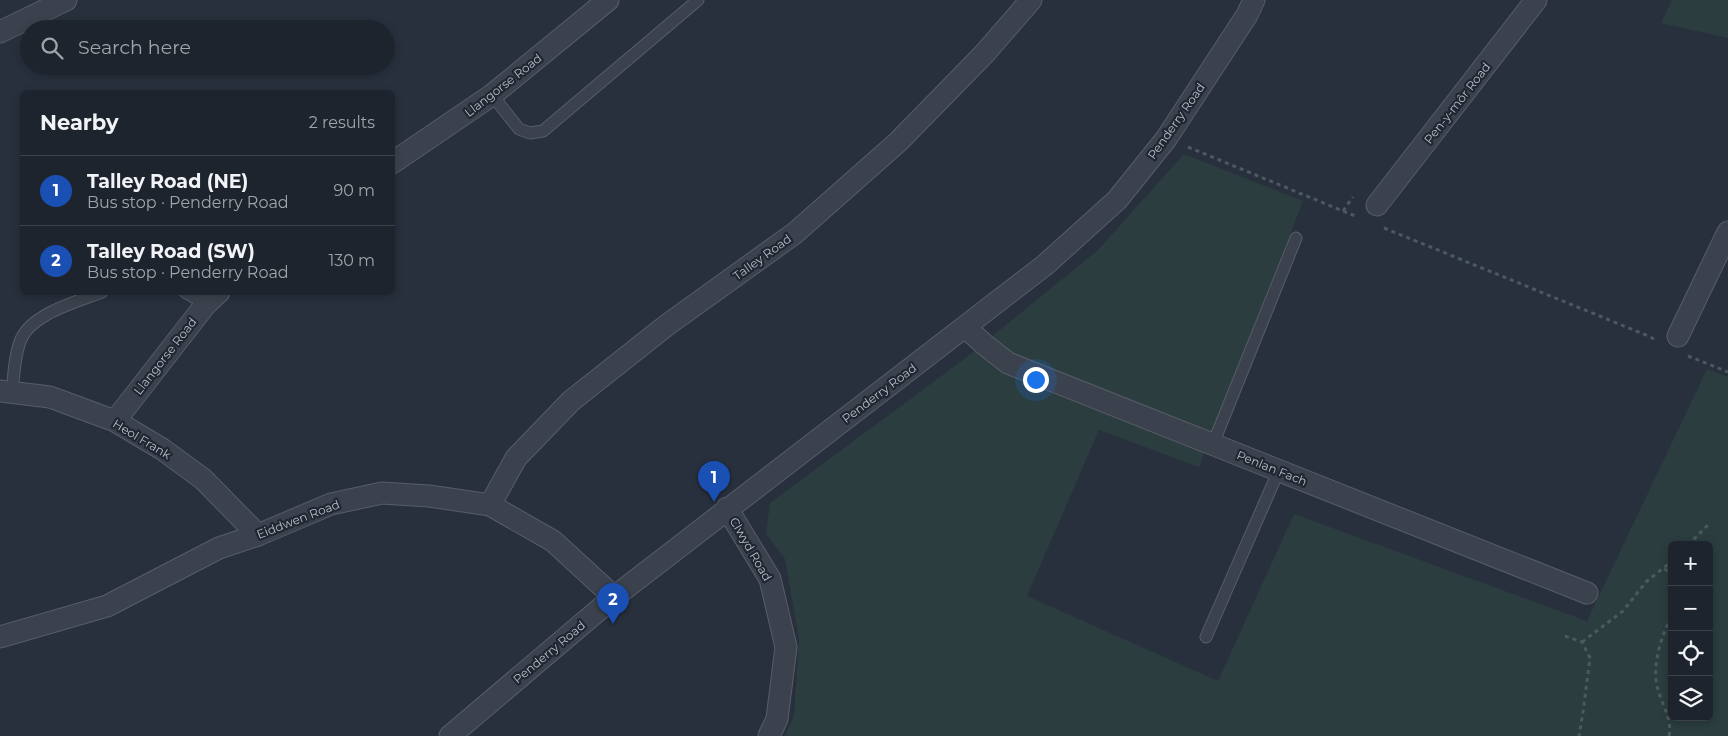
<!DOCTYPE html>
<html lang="en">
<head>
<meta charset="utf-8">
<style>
  body { margin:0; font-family:Montserrat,sans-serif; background:#2b303a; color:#f1f3f6 }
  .controls { position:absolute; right:15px; bottom:15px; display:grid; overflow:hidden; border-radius:8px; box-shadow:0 2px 8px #0003 }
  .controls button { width:45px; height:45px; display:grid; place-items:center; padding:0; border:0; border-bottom:1px solid #3c414a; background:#1e242e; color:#f1f3f6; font:25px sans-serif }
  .you { position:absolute; left:1035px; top:379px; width:18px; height:18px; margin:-12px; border:4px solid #fff; border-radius:50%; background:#1a73e8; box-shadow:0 0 0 8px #1a73e833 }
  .badge { display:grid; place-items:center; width:32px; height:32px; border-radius:50%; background:#ea580c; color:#fff; font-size:16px; font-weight:700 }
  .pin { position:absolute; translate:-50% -41px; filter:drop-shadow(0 1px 2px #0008) }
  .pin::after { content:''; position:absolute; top:26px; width:18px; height:15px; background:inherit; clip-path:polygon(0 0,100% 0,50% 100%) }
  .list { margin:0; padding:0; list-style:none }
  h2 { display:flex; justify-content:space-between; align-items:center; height:65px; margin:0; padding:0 20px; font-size:21px }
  h2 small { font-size:16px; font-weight:400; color:#a1a4aa }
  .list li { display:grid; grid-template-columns:32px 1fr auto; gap:15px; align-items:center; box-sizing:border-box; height:70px; padding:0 20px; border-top:1px solid #3c414a }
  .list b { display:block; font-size:19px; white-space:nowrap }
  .list p { margin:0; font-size:16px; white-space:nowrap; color:#a1a4aa }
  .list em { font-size:16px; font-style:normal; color:#a1a4aa }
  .icon { flex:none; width:28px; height:28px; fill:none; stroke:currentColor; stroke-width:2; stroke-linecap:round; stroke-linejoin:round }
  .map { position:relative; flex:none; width:1728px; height:736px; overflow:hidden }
  .search { position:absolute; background:#1e242e; box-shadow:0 2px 8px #0003; left:20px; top:20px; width:375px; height:55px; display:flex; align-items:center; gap:12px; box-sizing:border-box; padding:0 18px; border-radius:28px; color:#a1a4aa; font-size:19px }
  .panel { position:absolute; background:#1e242e; box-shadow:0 2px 8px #0003; left:20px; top:90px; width:375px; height:205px; border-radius:8px }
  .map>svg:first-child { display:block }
  .grass { fill:#2b3d3f; fill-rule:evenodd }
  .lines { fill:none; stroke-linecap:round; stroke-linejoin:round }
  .service-casing { stroke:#575d68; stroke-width:13 }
  .minor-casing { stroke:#575d68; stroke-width:23 }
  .path { stroke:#4a5a5d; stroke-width:3; stroke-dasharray:4 4; stroke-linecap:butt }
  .service { stroke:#3c424d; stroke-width:11 }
  .minor { stroke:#3c424d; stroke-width:21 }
  .labels { text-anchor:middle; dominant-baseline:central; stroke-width:4.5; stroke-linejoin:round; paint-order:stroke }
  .street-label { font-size:12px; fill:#b8bec8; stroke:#212732 }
</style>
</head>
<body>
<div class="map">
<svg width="1728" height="736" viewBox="0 0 1728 736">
  <rect width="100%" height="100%" fill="#28303d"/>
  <path class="grass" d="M 1672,0 L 1728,0 L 1728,38 L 1661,23 Z
    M 1184,154 L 1303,201 L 1199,467 L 1099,430 L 1027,596 L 1218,681 L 1294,514 L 1587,621 L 1707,369 L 1728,377 L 1728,736 L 785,736 L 794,715 L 799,640 L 785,559 L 766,534 L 770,503 L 963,360 L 1098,250 ZM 1672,545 L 1709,545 L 1709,717 L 1672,717 Z"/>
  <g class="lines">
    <defs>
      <path id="service" d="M 492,95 L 519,129 L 530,133 L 543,131 L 698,0
        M 185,292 L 206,304
        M 12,392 C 14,376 14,357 20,342 C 29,314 77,302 102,292
        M 1213,444 L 1296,238
        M 1206,637 L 1279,470"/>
      <path id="minor" d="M 0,32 L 66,0
        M 392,163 L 492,95 L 608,0
        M 1377,205 L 1536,0
        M 965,327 L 985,345 L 1008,363 L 1587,593
        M 1678,336 L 1728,232
        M 0,391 L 50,397 L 115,421 L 162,449 L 203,479 L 258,535
        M 115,421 L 206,304 L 219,292
        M 490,505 L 516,458 L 571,401 L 667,325 L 795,233 L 898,142 L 985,53 L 1031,0
        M 727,508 L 770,579 L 786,647 L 777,719 L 769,736
        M 0,637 L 107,606 L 219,548 L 258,535 L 331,504 L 382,493 L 429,496 L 490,505 L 553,541 L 614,597
        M 450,736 L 614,597 L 1045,265 L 1117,200 L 1166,139 L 1247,15 L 1254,0"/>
    </defs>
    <use href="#service" class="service-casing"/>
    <use href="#minor" class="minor-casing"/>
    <path class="path" d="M 1188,147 L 1355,216
      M 1343,211 L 1353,197
      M 1384,228 L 1646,335 L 1656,340
      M 1688,356 L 1728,372
      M 1688,545 L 1708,525
      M 1664,569 L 1672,573
      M 1565,636 L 1582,642 L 1590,658 L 1583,712 L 1579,736
      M 1582,642 L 1623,611 L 1646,582 L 1672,561
      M 1669,736 C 1673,716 1658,700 1656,680 C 1654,659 1662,634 1672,616"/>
    <use href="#service" class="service"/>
    <use href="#minor" class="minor"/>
  </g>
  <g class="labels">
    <g class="street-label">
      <text transform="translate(503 85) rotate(-38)">Llangorse Road</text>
      <text transform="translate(1457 103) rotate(-52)">Pen-y-môr Road</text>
      <text transform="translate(1176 121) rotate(-55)">Penderry Road</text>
      <text transform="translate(762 257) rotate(-36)">Talley Road</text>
      <text transform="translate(165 356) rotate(-52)">Llangorse Road</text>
      <text transform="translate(879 393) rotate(-37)">Penderry Road</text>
      <text transform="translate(142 439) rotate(31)">Heol Frank</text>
      <text transform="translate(1272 468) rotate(22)">Penlan Fach</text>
      <text transform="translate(298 519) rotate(-21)">Eiddwen Road</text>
      <text transform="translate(751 549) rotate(60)">Clwyd Road</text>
      <text transform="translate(549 652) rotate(-40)">Penderry Road</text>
    </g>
  </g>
</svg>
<div class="controls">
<button>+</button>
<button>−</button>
<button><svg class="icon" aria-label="locate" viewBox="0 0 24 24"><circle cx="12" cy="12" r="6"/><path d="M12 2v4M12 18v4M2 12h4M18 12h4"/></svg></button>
<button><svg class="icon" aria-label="layers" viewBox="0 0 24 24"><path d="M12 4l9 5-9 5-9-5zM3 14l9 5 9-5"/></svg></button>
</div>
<div class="you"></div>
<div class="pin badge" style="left:714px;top:502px;background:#1a4fb4">1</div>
<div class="pin badge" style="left:613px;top:624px;background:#1a4fb4">2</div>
<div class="search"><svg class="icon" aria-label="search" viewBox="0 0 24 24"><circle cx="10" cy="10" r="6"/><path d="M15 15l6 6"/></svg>Search here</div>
<section class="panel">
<h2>Nearby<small>2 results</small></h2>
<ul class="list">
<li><span class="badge" style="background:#1a4fb4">1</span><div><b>Talley Road (NE)</b><p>Bus stop · Penderry Road</p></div><em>90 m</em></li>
<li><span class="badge" style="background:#1a4fb4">2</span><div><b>Talley Road (SW)</b><p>Bus stop · Penderry Road</p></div><em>130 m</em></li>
</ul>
</section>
</div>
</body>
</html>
